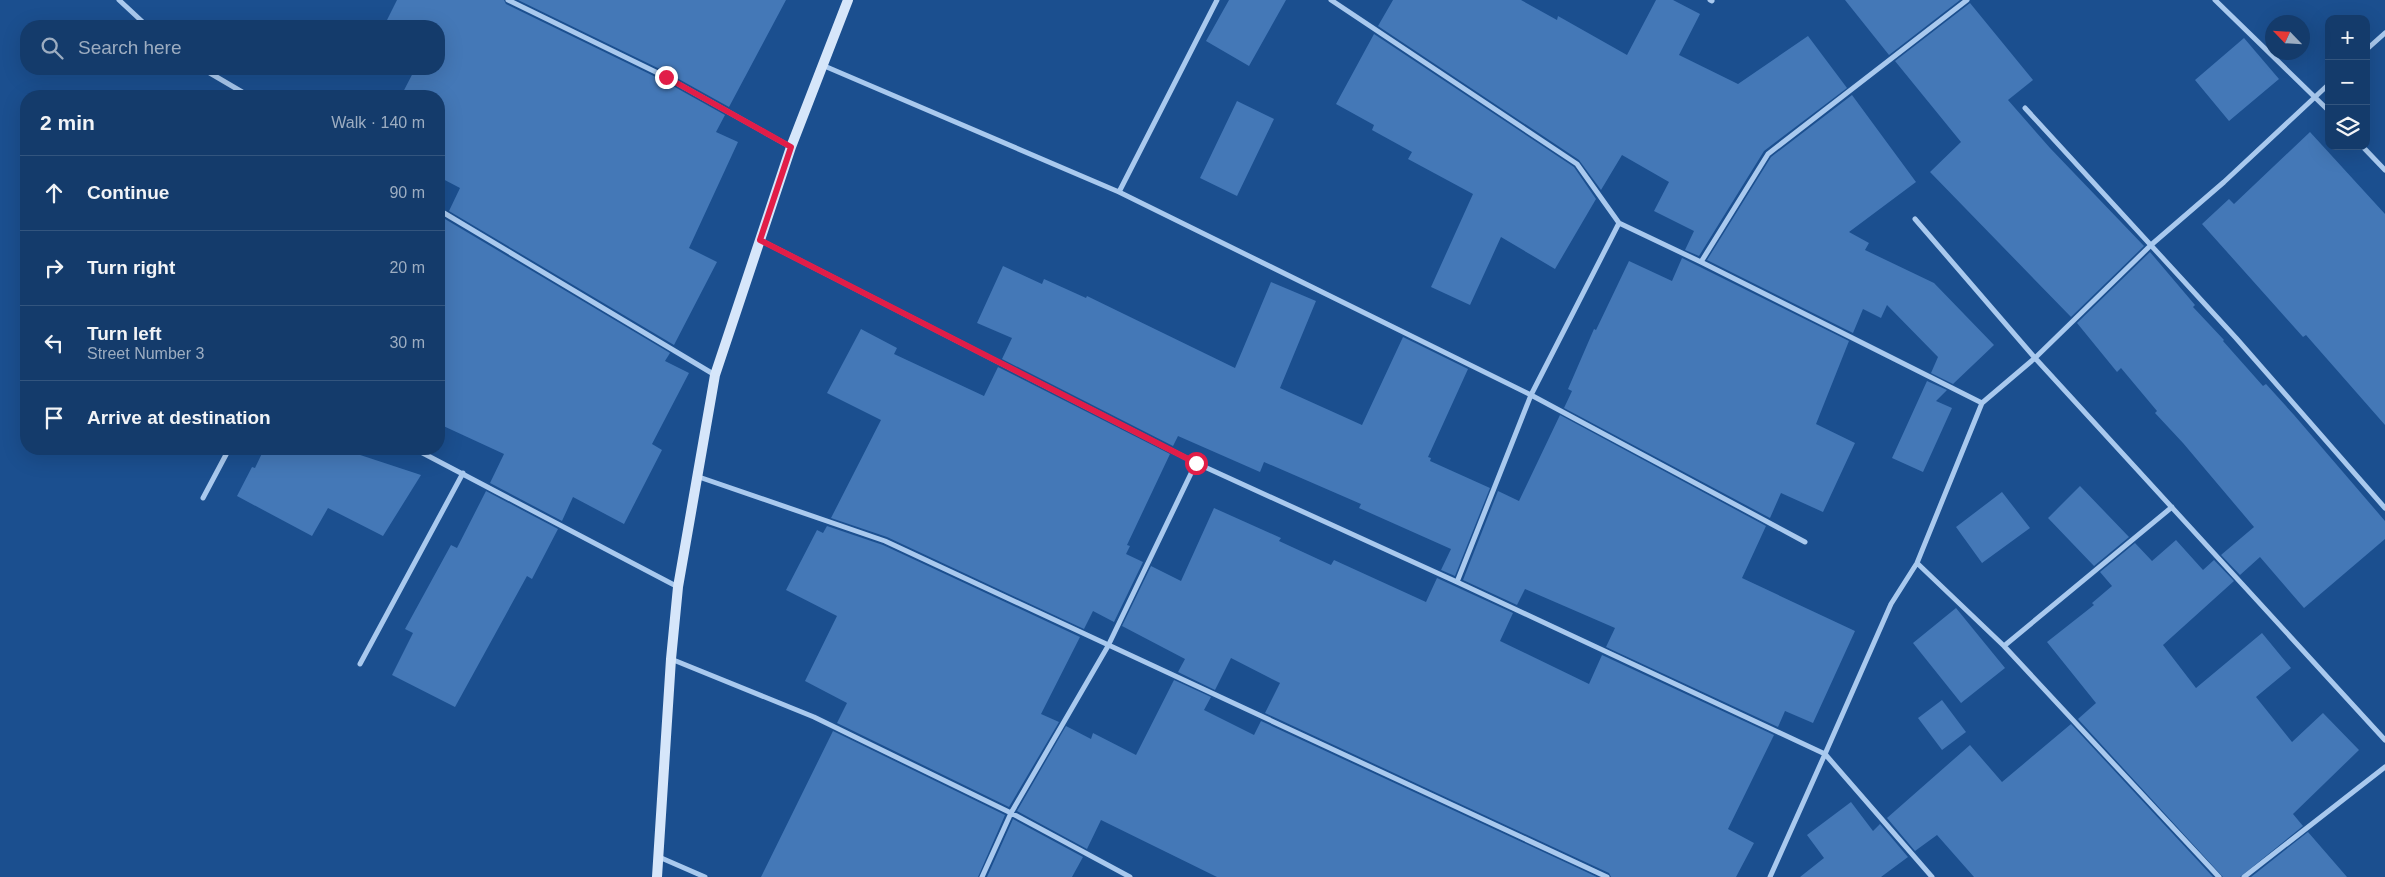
<!DOCTYPE html>
<html lang="en">
<head>
<meta charset="utf-8">
<style>
  body { margin:0; font-family:Arial,sans-serif; background:#214673; color:#f1f3f6 }
  .controls { position:absolute; right:15px; top:15px; display:grid; overflow:hidden; border-radius:10px; box-shadow:0 5px 20px #0002 }
  .controls button { width:45px; height:45px; display:grid; place-items:center; padding:0; border:0; border-bottom:1px solid #33557e; background:#143b6b; color:#f1f3f6; font:25px sans-serif }
  .compass { position:absolute; left:2265px; top:15px; width:45px; height:45px; border-radius:50%; background:#143b6b; box-shadow:0 5px 20px #0002; rotate:295deg }
  .stop { position:absolute; width:15px; height:15px; margin:-11px; border:4px solid #e11d48; border-radius:50%; background:#fff }
  .stop.end { background:#e11d48; border-color:#fff; box-shadow:0 1px 5px #0008 }
  .list { margin:0; padding:0; list-style:none }
  h2 { display:flex; justify-content:space-between; align-items:center; height:65px; margin:0; padding:0 20px; font-size:21px }
  h2 small { font-size:16px; font-weight:400; color:#9dadc1 }
  .list li { display:grid; grid-template-columns:32px 1fr auto; gap:15px; align-items:center; box-sizing:border-box; height:75px; padding:0 20px; border-top:1px solid #33557e }
  .list b { display:block; font-size:19px; white-space:nowrap }
  .list p { margin:0; font-size:16px; white-space:nowrap; color:#9dadc1 }
  .list em { font-size:16px; font-style:normal; color:#9dadc1 }
  .icon { flex:none; width:28px; height:28px; fill:none; stroke:currentColor; stroke-width:2; stroke-linecap:round; stroke-linejoin:round }
  .map { position:relative; flex:none; width:2385px; height:877px; overflow:hidden }
  .search { position:absolute; background:#143b6b; box-shadow:0 5px 20px #0002; left:20px; top:20px; width:425px; height:55px; display:flex; align-items:center; gap:12px; box-sizing:border-box; padding:0 18px; border-radius:20px; color:#9dadc1; font-size:19px }
  .panel { position:absolute; background:#143b6b; box-shadow:0 5px 20px #0002; left:20px; top:90px; width:425px; height:365px; border-radius:20px }
  .map>svg:first-child { display:block }
  .building { fill:#4478b7 }
  .lines { fill:none; stroke-linecap:round; stroke-linejoin:round }
  .street { stroke:#a9c9ee; stroke-width:5 }
  .secondary { stroke:#d6e6fa; stroke-width:10 }
  .route { stroke:#e11d48; stroke-width:6 }
</style>
</head>
<body>
<div class="map">
<svg width="2385" height="877" viewBox="0 0 2385 877">
  <rect width="100%" height="100%" fill="#1b4f8f"/>
  <path class="building" d="M 397,0 L 504,0 L 506,4 L 664,81 L 725,115 L 716,132 L 738,142 L 689,248 L 717,262 L 674,345 L 449,211 L 460,188 L 439,177 L 439,96 L 401,96 L 415,69 L 439,69 L 439,26 L 384,26 Z
    M 518,0 L 786,0 L 729,107 L 668,73 Z
    M 1229,0 L 1286,0 L 1249,66 L 1206,41 Z
    M 1393,0 L 1521,0 L 1557,20 L 1558,16 L 1627,55 L 1656,0 L 1673,0 L 1700,14 L 1679,55 L 1738,84 L 1808,36 L 1847,88 L 1764,151 L 1699,256 L 1685,250 L 1694,231 L 1654,211 L 1669,182 L 1622,155 L 1601,190 L 1579,160 L 1378,26 Z
    M 1845,0 L 1960,0 L 1889,55 Z
    M 1970,3 L 2033,80 L 2008,100 L 2050,148 L 2144,246 L 2071,317 L 1930,172 L 1961,142 L 1895,61 Z
    M 1374,34 L 1574,167 L 1596,199 L 1555,269 L 1501,237 L 1470,305 L 1431,287 L 1473,194 L 1408,159 L 1412,152 L 1372,130 L 1374,125 L 1336,104 Z
    M 2244,38 L 2279,79 L 2229,121 L 2195,80 Z
    M 1852,95 L 1916,182 L 1849,232 L 1869,243 L 1865,250 L 1934,283 L 1994,345 L 1953,384 L 1931,373 L 1938,357 L 1887,305 L 1881,318 L 1863,309 L 1853,333 L 1707,260 L 1771,157 Z
    M 1237,101 L 1274,119 L 1237,196 L 1200,178 Z
    M 2310,132 L 2385,214 L 2385,425 L 2306,335 L 2303,337 L 2202,224 L 2229,199 L 2234,204 Z
    M 445,219 L 670,353 L 665,361 L 689,373 L 652,444 L 662,450 L 624,524 L 573,497 L 562,521 L 490,483 L 504,454 L 439,424 L 439,233 Z
    M 2150,252 L 2195,305 L 2193,307 L 2224,340 L 2223,341 L 2263,386 L 2266,384 L 2294,415 L 2385,521 L 2385,539 L 2304,608 L 2260,557 L 2240,575 L 2221,555 L 2254,527 L 2183,443 L 2155,413 L 2157,411 L 2121,368 L 2117,372 L 2077,323 Z
    M 1682,258 L 1849,341 L 1816,424 L 1855,443 L 1823,512 L 1781,493 L 1770,518 L 1564,408 L 1572,391 L 1568,389 L 1594,329 L 1596,330 L 1629,261 L 1672,281 Z
    M 1003,266 L 1042,284 L 1044,279 L 1086,298 L 1087,296 L 1235,368 L 1271,282 L 1316,301 L 1280,388 L 1362,425 L 1403,337 L 1468,369 L 1428,457 L 1431,458 L 1430,461 L 1490,488 L 1455,576 L 1441,570 L 1451,549 L 1359,508 L 1361,504 L 1264,462 L 1260,472 L 1178,436 L 1173,446 L 1002,359 L 1012,338 L 977,323 Z
    M 861,329 L 897,348 L 894,354 L 984,396 L 998,367 L 1170,454 L 1127,545 L 1130,546 L 1126,554 L 1143,562 L 1114,622 L 1093,611 L 1084,629 L 887,537 L 831,518 L 881,420 L 827,393 Z
    M 1927,381 L 1947,390 L 1936,401 L 1952,408 L 1923,472 L 1892,458 Z
    M 1560,415 L 1766,526 L 1742,578 L 1855,631 L 1813,723 L 1785,711 L 1778,727 L 1606,647 L 1615,628 L 1525,589 L 1517,605 L 1463,580 L 1498,491 L 1519,501 Z
    M 264,449 L 342,449 L 421,475 L 383,536 L 328,508 L 312,536 L 237,496 L 252,467 L 255,468 Z
    M 2080,486 L 2129,537 L 2094,566 L 2048,518 Z
    M 486,491 L 558,529 L 532,579 L 527,576 L 455,707 L 392,675 L 413,633 L 405,629 L 451,545 L 457,548 Z
    M 2002,492 L 2030,528 L 1982,563 L 1956,527 Z
    M 1214,508 L 1281,538 L 1279,541 L 1331,565 L 1334,560 L 1426,602 L 1437,578 L 1513,613 L 1500,641 L 1589,684 L 1602,655 L 1774,735 L 1728,829 L 1754,843 L 1736,877 L 1611,877 L 1609,873 L 1265,713 L 1280,683 L 1231,658 L 1215,690 L 1178,672 L 1185,659 L 1122,626 L 1151,566 L 1181,581 Z
    M 827,526 L 883,545 L 1080,637 L 1041,714 L 1059,722 L 1009,807 L 837,723 L 847,703 L 805,681 L 837,616 L 786,590 L 817,530 L 823,533 Z
    M 2176,540 L 2203,570 L 2214,560 L 2234,581 L 2163,645 L 2196,688 L 2262,633 L 2291,668 L 2256,697 L 2292,742 L 2323,713 L 2359,750 L 2293,814 L 2303,826 L 2240,877 L 2223,877 L 2078,719 L 2096,703 L 2047,642 L 2094,605 L 2092,603 L 2112,586 L 2100,572 L 2135,543 L 2152,561 Z
    M 1956,608 L 2005,668 L 1961,703 L 1913,643 Z
    M 1174,680 L 1211,697 L 1204,710 L 1254,735 L 1261,721 L 1597,877 L 1217,877 L 1101,820 L 1087,849 L 1017,811 L 1066,726 L 1091,739 L 1093,733 L 1136,755 Z
    M 1942,700 L 1966,732 L 1942,750 L 1918,718 Z
    M 2071,724 L 2213,877 L 1974,877 L 1937,835 L 1915,851 L 1887,818 L 1970,745 L 2002,782 Z
    M 833,731 L 1005,815 L 978,877 L 761,877 Z
    M 1851,802 L 1873,831 L 1880,824 L 1908,857 L 1881,877 L 1800,877 L 1824,858 L 1807,835 Z
    M 1013,819 L 1083,857 L 1072,877 L 987,877 Z
    M 2308,832 L 2347,877 L 2251,877 Z"/>
  <g class="lines">
    <path class="street" d="M 119,0 L 147,26
      M 508,0 L 666,77 L 791,147
      M 1331,0 L 1577,164 L 1619,223 L 1531,395 L 1457,582
      M 1710,0 L 1712,1
      M 2215,0 L 2329,111
      M 2366,50 L 2385,33
      M 822,65 L 1119,192 L 1217,0
      M 203,69 L 249,96
      M 2025,108 L 2236,338 L 2385,508
      M 2362,146 L 2385,170
      M 1119,192 L 1531,395 L 1805,542
      M 439,210 L 715,375
      M 1915,219 L 2035,358 L 2385,740
      M 1619,223 L 1701,262 L 1982,403
      M 760,240 L 1196,463 L 1457,582 L 1825,754 L 1770,877
      M 1701,262 L 1768,154 L 1967,0
      M 415,449 L 678,587
      M 696,476 L 885,541 L 1607,877
      M 203,498 L 229,449
      M 1917,563 L 2004,646 L 2219,877
      M 2004,646 L 2172,507
      M 671,659 L 814,717 L 1011,813 L 1130,877
      M 360,664 L 463,473
      M 659,857 L 705,877
      M 982,877 L 1011,813 L 1108,646 L 1196,463
      M 1932,877 L 1825,754 L 1891,604 L 1917,563 L 1982,403 L 2035,358 L 2151,245 L 2224,182 L 2329,84
      M 2244,877 L 2385,767"/>
    <path class="secondary" d="M 657,877 L 671,659 L 678,587 L 715,375 L 791,147 L 848,0"/>
  </g>
  <g class="lines">
    <path class="route" d="M 666,77 L 791,147 L 760,240 L 1196,463"/>
  </g>
</svg>
<div class="controls">
<button>+</button>
<button>−</button>
<button><svg class="icon" aria-label="layers" viewBox="0 0 24 24"><path d="M12 4l9 5-9 5-9-5zM3 14l9 5 9-5"/></svg></button>
</div>
<svg class="compass" viewBox="-18 -18 36 36"><path d="M0-13l5 13h-10z" fill="#e53935"/><path d="M0 13l5-13h-10z" fill="#9dadc1"/></svg>
<div class="stop" style="left:1196px;top:463px"></div>
<div class="stop end" style="left:666px;top:77px"></div>
<div class="search"><svg class="icon" aria-label="search" viewBox="0 0 24 24"><circle cx="10" cy="10" r="6"/><path d="M15 15l6 6"/></svg>Search here</div>
<section class="panel">
<h2>2 min<small>Walk · 140 m</small></h2>
<ul class="list">
<li><svg class="icon" aria-label="ahead" viewBox="0 0 24 24"><path d="M12 20V5M6 11l6-6 6 6"/></svg><div><b>Continue</b></div><em>90 m</em></li>
<li><svg class="icon" aria-label="right" viewBox="0 0 24 24"><path d="M7 20v-9h11M14 6l5 5-5 5"/></svg><div><b>Turn right</b></div><em>20 m</em></li>
<li><svg class="icon" aria-label="left" viewBox="0 0 24 24"><path d="M17 20v-9H6M10 6l-5 5 5 5"/></svg><div><b>Turn left</b><p>Street Number 3</p></div><em>30 m</em></li>
<li><svg class="icon" aria-label="arrive" viewBox="0 0 24 24"><path d="M6 21V4h12l-3 4 3 4H6"/></svg><div><b>Arrive at destination</b></div></li>
</ul>
</section>
</div>
</body>
</html>
